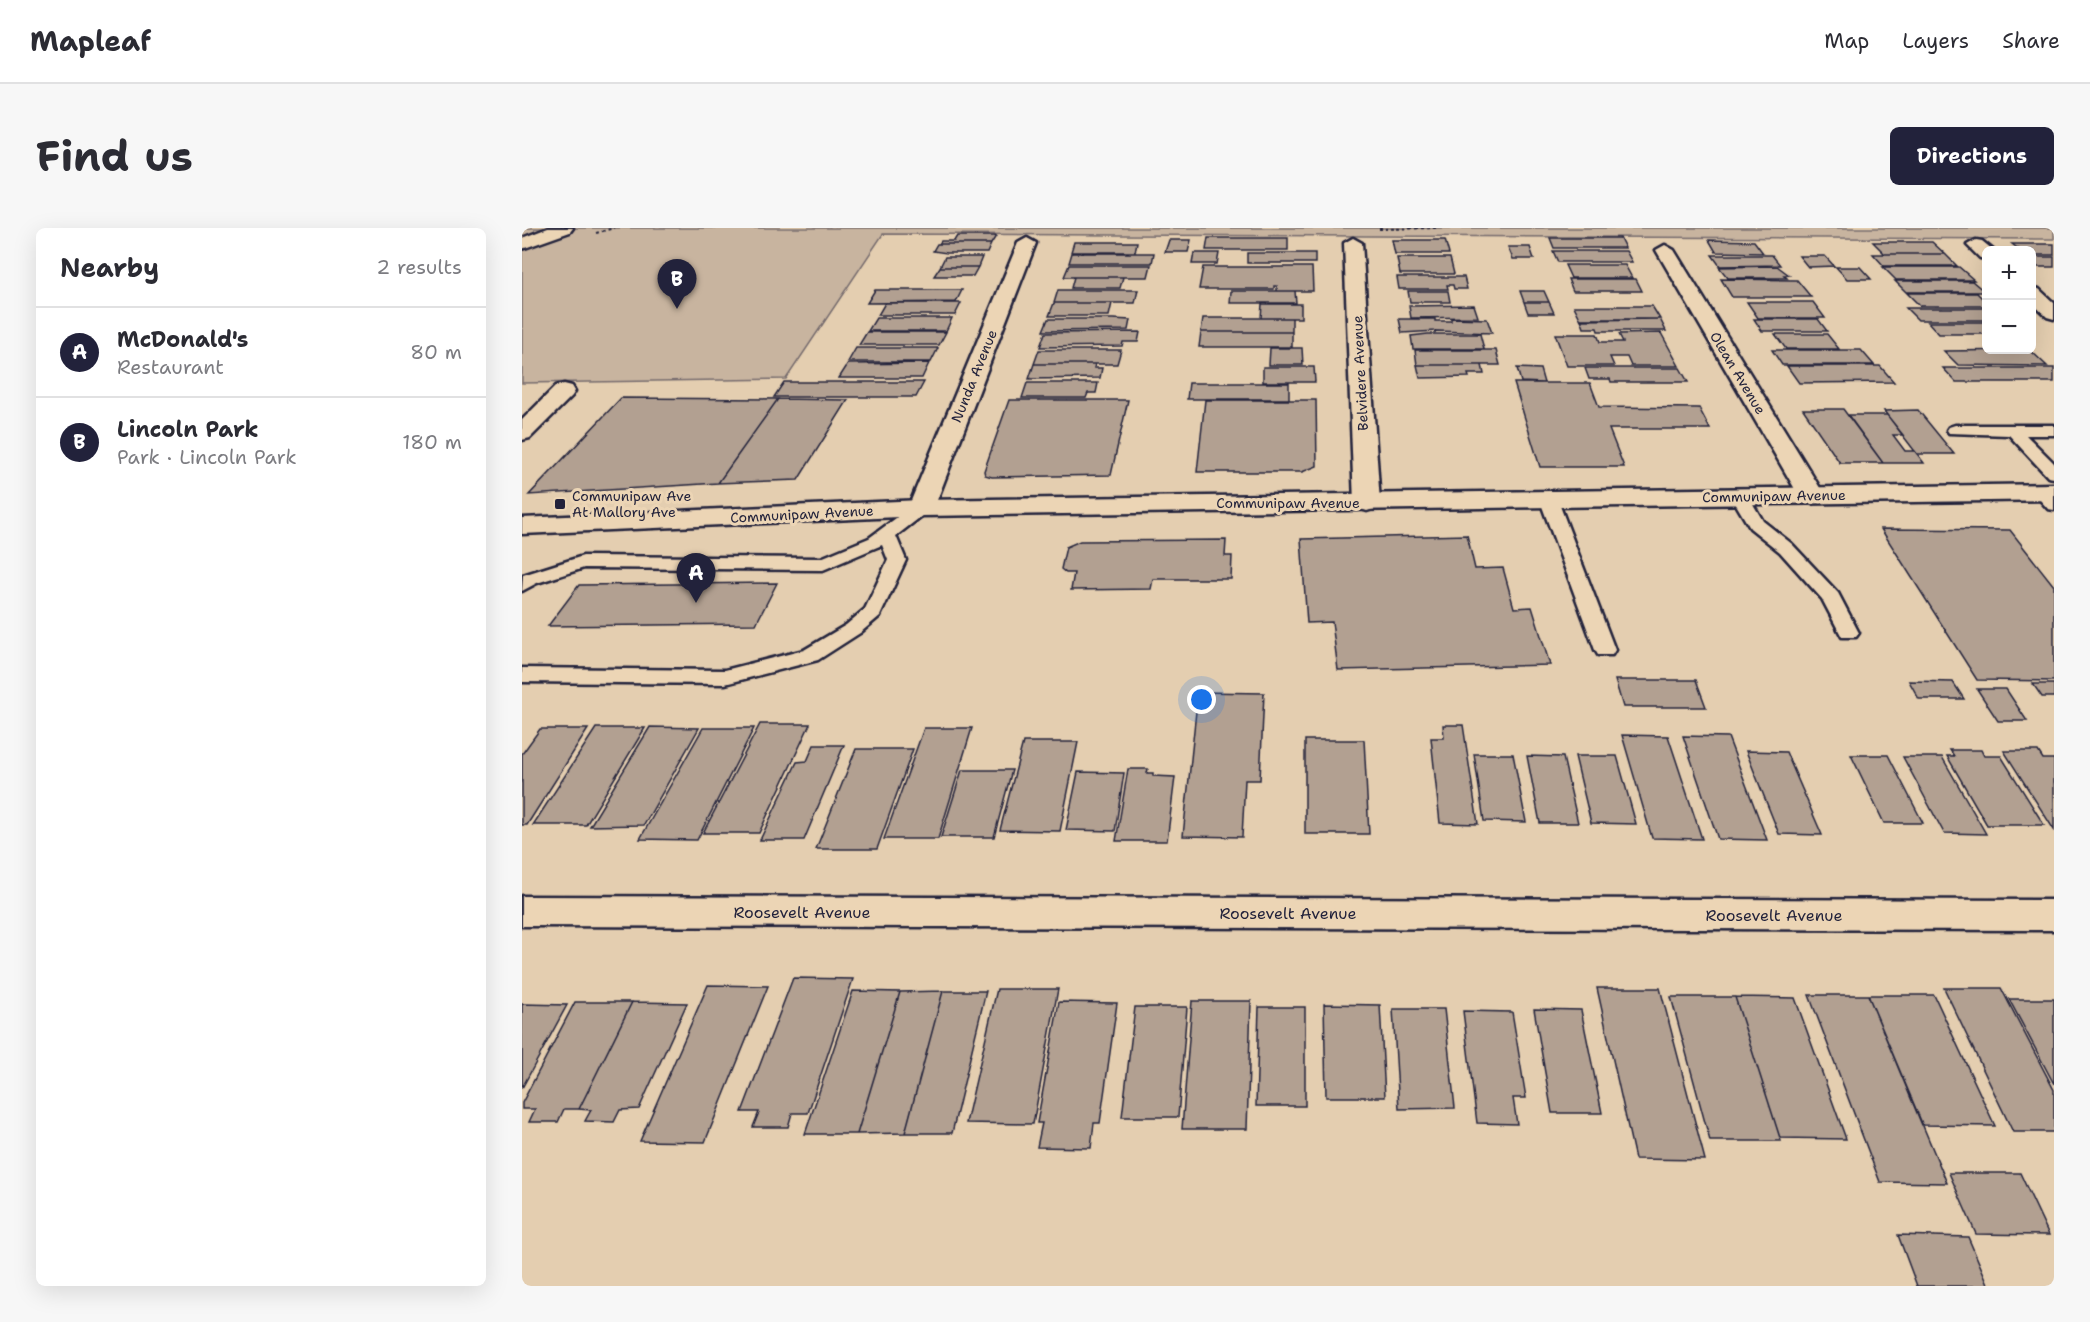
<!DOCTYPE html>
<html lang="en">
<head>
<meta charset="utf-8">
<style>
  body { margin:0; font-family:"Shantell Sans",sans-serif; background:#f7f7f7; color:#2b2b33 }
  .controls { position:absolute; right:18px; top:18px; display:grid; overflow:hidden; border-radius:9px; box-shadow:0 6px 24px #0002 }
  .controls button { width:54px; height:54px; display:grid; place-items:center; padding:0; border:0; border-bottom:2px solid #e1e1e2; background:#fff; color:#2b2b33; font:30px sans-serif }
  .you { position:absolute; left:680px; top:472px; width:21px; height:21px; margin:-15px; border:4px solid #fff; border-radius:50%; background:#1a73e8; box-shadow:0 0 0 9px #1a73e833 }
  .badge { display:grid; place-items:center; width:39px; height:39px; border-radius:50%; background:#22223b; color:#fff; font-size:20px; font-weight:700 }
  .pin { position:absolute; translate:-50% -50px; filter:drop-shadow(0 2px 3px #0008) }
  .pin::after { content:''; position:absolute; top:32px; width:21px; height:18px; background:inherit; clip-path:polygon(0 0,100% 0,50% 100%) }
  .list { margin:0; padding:0; list-style:none }
  h2 { display:flex; justify-content:space-between; align-items:center; height:78px; margin:0; padding:0 24px; font-size:26px }
  h2 small { font-size:20px; font-weight:400; color:#7c7c81 }
  .list li { display:grid; grid-template-columns:39px 1fr auto; gap:18px; align-items:center; box-sizing:border-box; height:90px; padding:0 24px; border-top:2px solid #e1e1e2 }
  .list b { display:block; font-size:22px; white-space:nowrap }
  .list p { margin:0; font-size:20px; white-space:nowrap; color:#7c7c81 }
  .list em { font-size:20px; font-style:normal; color:#7c7c81 }
  .map { position:relative; flex:none; width:1532px; height:1058px; overflow:hidden; border-radius:9px }
  header { display:flex; align-items:center; gap:36px; box-sizing:border-box; height:84px; padding:0 30px; background:#fff; border-bottom:2px solid #e1e1e2 }
  header strong { font-size:28px }
  nav { display:flex; gap:33px; margin-inline-start:auto; font-size:21px }
  .intro { display:flex; align-items:center; justify-content:space-between; box-sizing:border-box; height:144px; padding:0 36px }
  h1 { margin:0; font-size:42px }
  .button { padding:15px 27px; border-radius:9px; background:#22223b; color:#fff; font-size:21px; font-weight:700 }
  main { display:flex; gap:36px; padding:0 36px }
  aside { flex:1; background:#fff; border-radius:9px; box-shadow:0 6px 24px #0002 }
  .map>svg:first-child { display:block }
  .green { fill:#c8b49f; stroke:#756b6d; stroke-width:1.5 }
  .building { fill:#b2a091; stroke:#22223b; stroke-width:1.5 }
  .lines { fill:none; stroke-linecap:round; stroke-linejoin:round }
  .lane-casing { stroke:#22223b; stroke-width:5 }
  .street-casing { stroke:#22223b; stroke-width:5 }
  .primary-casing { stroke:#22223b; stroke-width:5 }
  .path { stroke:#22223b; stroke-width:2; stroke-dasharray:3 3; stroke-linecap:butt }
  .lane { fill:#ecd5b5; fill-rule:evenodd }
  .street { fill:#ecd5b5; fill-rule:evenodd }
  .primary { fill:#ecd5b5; fill-rule:evenodd }
  .poi-dot { fill:#22223b; stroke:#ecd5b5; stroke-width:2 }
  .labels { text-anchor:middle; dominant-baseline:central; stroke-width:6; stroke-linejoin:round; paint-order:stroke }
  .far-street-label { font-size:14px; fill:#22223b; stroke:#ecd5b5 }
  .far-poi-label { font-size:14px; fill:#22223b; stroke:#ecd5b5; text-anchor:start }
  .street-label { font-size:16px; fill:#22223b; stroke:#ecd5b5 }
</style>
</head>
<body>
<header>
<strong>Mapleaf</strong>
<nav><a>Map</a><a>Layers</a><a>Share</a></nav>
</header>
<div class="intro"><h1>Find us</h1><a class="button">Directions</a></div>
<main>
<aside>
<h2>Nearby<small>2 results</small></h2>
<ul class="list">
<li><span class="badge">A</span><div><b>McDonald's</b><p>Restaurant</p></div><em>80 m</em></li>
<li><span class="badge">B</span><div><b>Lincoln Park</b><p>Park · Lincoln Park</p></div><em>180 m</em></li>
</ul>
</aside>
<div class="map">
<svg width="1532" height="1058" viewBox="0 0 1532 1058">
  <rect width="100%" height="100%" fill="#e4ceb0"/>
  <filter id="ink" filterUnits="userSpaceOnUse"><feTurbulence type="fractalNoise" baseFrequency=".0167" numOctaves="2"/><feDisplacementMap in="SourceGraphic" scale="12" xChannelSelector="R" yChannelSelector="G"/><feConvolveMatrix kernelMatrix="1 2 1 2 8 2 1 2 1" color-interpolation-filters="sRGB"/></filter>
  <g filter="url(#ink)">
    <path class="green" d="M 0,0 L 1532,0 L 1532,11 L 361,6 L 264,151 L 0,155 Z"/>
    <path class="building" d="M 435,8 L 474,8 L 469,16 L 417,16 L 419,13 L 432,13 Z
      M 686,10 L 766,10 L 766,22 L 684,22 Z
      M 1028,10 L 1098,10 L 1103,20 L 1032,20 Z
      M 647,12 L 669,12 L 666,24 L 643,24 Z
      M 870,12 L 923,12 L 927,26 L 873,26 Z
      M 1187,12 L 1232,13 L 1241,25 L 1194,24 Z
      M 552,14 L 615,14 L 613,24 L 549,24 Z
      M 1351,14 L 1410,14 L 1423,26 L 1363,26 Z
      M 415,16 L 469,16 L 465,25 L 425,25 L 411,23 Z
      M 1490,16 L 1532,16 L 1532,27 L 1510,27 L 1510,22 L 1498,22 Z
      M 986,19 L 1008,19 L 1012,31 L 991,31 Z
      M 1031,23 L 1104,23 L 1110,34 L 1036,34 Z
      M 550,25 L 632,25 L 630,35 L 547,35 Z
      M 672,25 L 697,25 L 695,36 L 670,36 Z
      M 725,25 L 793,25 L 793,35 L 725,35 Z
      M 1351,26 L 1423,26 L 1435,38 L 1362,38 Z
      M 1190,27 L 1250,27 L 1258,37 L 1198,38 Z
      M 1277,28 L 1303,28 L 1312,38 L 1286,39 Z
      M 423,29 L 460,29 L 456,39 L 418,39 Z
      M 1510,29 L 1532,29 L 1532,39 L 1515,39 L 1510,34 Z
      M 875,30 L 928,30 L 932,46 L 878,46 Z
      M 547,37 L 629,37 L 626,49 L 542,49 Z
      M 1043,37 L 1103,37 L 1110,50 L 1049,50 Z
      M 1255,38 L 1267,47 L 1262,47 L 1265,50 L 1206,50 L 1197,39 Z
      M 418,39 L 456,39 L 451,48 L 412,48 Z
      M 681,39 L 790,39 L 791,63 L 755,63 L 755,58 L 752,58 L 752,61 L 677,61 Z
      M 1314,39 L 1338,39 L 1349,51 L 1325,51 Z
      M 1361,39 L 1437,39 L 1452,52 L 1374,52 Z
      M 552,49 L 601,49 L 598,60 L 549,60 Z
      M 875,49 L 942,49 L 945,61 L 932,61 L 931,57 L 925,57 L 926,61 L 877,61 Z
      M 1046,51 L 1114,51 L 1120,63 L 1051,63 Z
      M 1199,51 L 1275,52 L 1289,69 L 1210,69 Z
      M 1373,53 L 1450,53 L 1463,64 L 1384,64 Z
      M 353,62 L 440,62 L 434,74 L 345,75 Z
      M 536,62 L 616,62 L 613,75 L 532,75 Z
      M 709,63 L 773,63 L 774,75 L 708,75 Z
      M 886,63 L 926,63 L 928,74 L 888,74 Z
      M 998,63 L 1022,63 L 1027,74 L 1002,74 Z
      M 1385,65 L 1455,65 L 1464,74 L 1464,78 L 1398,78 Z
      M 1002,74 L 1027,74 L 1032,85 L 1006,85 Z
      M 1225,74 L 1291,74 L 1303,90 L 1236,90 Z
      M 363,75 L 439,75 L 433,87 L 356,87 Z
      M 532,75 L 590,75 L 587,88 L 527,88 Z
      M 740,76 L 779,76 L 779,90 L 739,90 Z
      M 952,77 L 956,89 L 889,90 L 887,78 Z
      M 1052,78 L 1130,78 L 1138,91 L 1059,92 Z
      M 1384,80 L 1464,80 L 1464,92 L 1396,92 Z
      M 354,90 L 430,90 L 424,103 L 346,103 Z
      M 681,90 L 770,90 L 770,104 L 679,104 Z
      M 929,90 L 965,91 L 970,105 L 915,103 L 880,105 L 877,91 L 913,91 L 913,93 L 929,93 Z
      M 526,91 L 591,91 L 608,92 L 606,102 L 521,103 Z
      M 1059,91 L 1138,91 L 1144,103 L 1076,103 L 1075,100 L 1062,100 Z
      M 1232,91 L 1296,91 L 1305,103 L 1240,103 Z
      M 1406,94 L 1464,94 L 1464,106 L 1417,106 Z
      M 345,104 L 424,104 L 417,117 L 337,117 Z
      M 618,104 L 616,114 L 601,114 L 600,118 L 518,119 L 523,105 Z
      M 679,104 L 770,104 L 770,119 L 677,119 Z
      M 1139,105 L 1157,138 L 1109,138 L 1105,129 L 1088,129 L 1092,138 L 1045,138 L 1033,106 L 1075,106 L 1078,114 L 1101,114 L 1097,106 Z
      M 906,106 L 958,106 L 962,121 L 891,121 L 889,108 Z
      M 1253,106 L 1305,106 L 1317,121 L 1264,121 Z
      M 334,120 L 416,120 L 409,134 L 326,134 Z
      M 748,120 L 780,120 L 781,137 L 747,137 Z
      M 517,122 L 599,122 L 595,136 L 512,136 Z
      M 893,122 L 974,122 L 978,137 L 895,137 Z
      M 1250,122 L 1339,122 L 1352,137 L 1260,137 Z
      M 1508,122 L 1525,138 L 1436,137 L 1422,123 Z
      M 407,135 L 400,150 L 317,150 L 326,136 Z
      M 512,136 L 573,136 L 572,140 L 580,140 L 578,150 L 507,151 Z
      M 895,137 L 960,137 L 962,146 L 946,146 L 947,149 L 898,150 Z
      M 1265,138 L 1358,138 L 1372,154 L 1277,155 Z
      M 741,139 L 792,139 L 793,154 L 741,154 Z
      M 995,140 L 1018,141 L 1022,155 L 999,154 Z
      M 1063,140 L 1158,140 L 1166,154 L 1089,154 L 1088,151 L 1067,151 Z
      M 1421,140 L 1532,140 L 1532,154 L 1434,154 Z
      M 262,154 L 402,154 L 394,169 L 252,169 Z
      M 505,155 L 576,155 L 574,165 L 566,165 L 564,170 L 500,170 Z
      M 667,155 L 767,155 L 767,171 L 665,171 Z
      M 992,155 L 1068,155 L 1077,179 L 1177,180 L 1188,201 L 1087,201 L 1102,239 L 1018,239 Z
      M 99,170 L 256,171 L 196,255 L 7,267 Z
      M 256,171 L 326,172 L 276,252 L 196,255 Z
      M 487,172 L 606,172 L 589,247 L 470,249 L 463,247 L 462,243 Z
      M 683,172 L 794,172 L 795,238 L 780,244 L 675,244 Z
      M 1281,181 L 1321,181 L 1361,235 L 1318,235 Z
      M 1396,182 L 1432,226 L 1395,226 L 1362,183 Z
      M 1326,187 L 1365,187 L 1381,207 L 1371,207 L 1383,223 L 1393,223 L 1402,235 L 1361,235 Z
      M 1359,301 L 1488,302 L 1532,358 L 1532,453 L 1455,452 Z
      M 945,307 L 953,341 L 981,340 L 992,380 L 1010,379 L 1028,437 L 816,442 L 810,394 L 785,395 L 779,311 Z
      M 704,312 L 703,328 L 710,328 L 709,351 L 631,351 L 629,361 L 549,362 L 552,345 L 544,345 L 539,341 L 544,319 L 558,313 Z
      M 255,355 L 234,396 L 26,398 L 57,357 Z
      M 1093,452 L 1174,452 L 1184,479 L 1101,479 Z
      M 1387,453 L 1431,454 L 1442,471 L 1397,471 Z
      M 1511,456 L 1532,456 L 1532,469 L 1520,469 Z
      M 1455,461 L 1484,461 L 1505,493 L 1476,493 Z
      M 676,464 L 742,465 L 738,552 L 723,552 L 720,609 L 661,608 Z
      M 238,496 L 288,496 L 237,605 L 181,605 Z
      M 921,497 L 941,497 L 956,596 L 918,595 L 909,510 L 922,510 Z
      M 128,499 L 177,500 L 122,597 L 68,598 Z
      M 74,500 L 123,500 L 64,597 L 11,597 Z
      M 181,500 L 232,500 L 175,612 L 118,611 Z
      M 402,500 L 450,500 L 416,611 L 362,611 Z
      M 18,501 L 66,501 L 5,597 L 0,597 L 0,526 Z
      M 1100,507 L 1146,508 L 1180,611 L 1130,610 Z
      M 1161,508 L 1206,509 L 1245,612 L 1196,611 Z
      M 783,512 L 842,512 L 847,606 L 783,606 Z
      M 501,514 L 556,514 L 538,603 L 478,602 Z
      M 292,517 L 322,517 L 282,612 L 238,612 L 275,534 L 285,533 Z
      M 334,521 L 391,521 L 355,621 L 294,621 Z
      M 1428,522 L 1459,522 L 1462,528 L 1479,528 L 1522,597 L 1465,597 L 1425,528 L 1432,528 Z
      M 1224,523 L 1264,524 L 1300,607 L 1257,606 Z
      M 1482,523 L 1516,523 L 1521,531 L 1532,531 L 1532,602 Z
      M 952,526 L 991,526 L 1004,594 L 962,593 Z
      M 1329,527 L 1366,527 L 1401,595 L 1362,595 Z
      M 1005,528 L 1041,529 L 1056,595 L 1018,595 Z
      M 1053,528 L 1095,528 L 1114,596 L 1069,595 Z
      M 1381,529 L 1420,529 L 1464,606 L 1422,605 Z
      M 606,541 L 626,541 L 625,545 L 631,545 L 631,548 L 653,549 L 645,613 L 594,613 Z
      M 440,542 L 490,542 L 472,609 L 419,609 Z
      M 556,544 L 602,545 L 593,603 L 544,602 Z
      M 271,750 L 331,751 L 286,885 L 270,885 L 266,899 L 231,899 L 237,884 L 220,884 Z
      M 186,757 L 246,758 L 183,914 L 118,913 Z
      M 1075,760 L 1138,760 L 1183,932 L 1113,931 Z
      M 1422,760 L 1479,760 L 1532,862 L 1532,904 L 1491,904 Z
      M 475,761 L 536,761 L 511,896 L 444,895 Z
      M 331,763 L 378,764 L 335,906 L 283,906 Z
      M 421,763 L 464,763 L 430,905 L 383,905 Z
      M 421,763 L 383,905 L 335,906 L 378,764 Z
      M 1287,767 L 1346,767 L 1425,955 L 1358,954 Z
      M 1346,767 L 1412,767 L 1473,898 L 1400,897 Z
      M 1149,769 L 1213,769 L 1259,913 L 1188,913 Z
      M 1213,769 L 1273,770 L 1324,911 L 1258,910 Z
      M 1487,771 L 1532,771 L 1532,856 Z
      M 670,773 L 729,773 L 725,901 L 660,901 Z
      M 53,774 L 110,774 L 57,881 L 42,881 L 36,894 L 7,894 L 13,881 L 0,881 L 0,875 Z
      M 110,774 L 165,775 L 117,881 L 98,882 L 92,894 L 63,893 L 69,882 L 57,881 Z
      M 537,774 L 595,775 L 578,895 L 572,895 L 569,920 L 515,919 L 520,895 L 515,895 Z
      M 0,776 L 45,777 L 0,860 Z
      M 802,776 L 858,777 L 863,869 L 804,869 Z
      M 613,779 L 665,779 L 656,889 L 600,889 Z
      M 737,779 L 783,779 L 783,878 L 734,878 Z
      M 871,781 L 922,781 L 933,880 L 877,881 Z
      M 1012,781 L 1059,782 L 1080,885 L 1030,885 Z
      M 941,783 L 990,784 L 1004,870 L 991,870 L 995,896 L 955,895 Z
      M 1427,945 L 1498,945 L 1527,1007 L 1454,1006 Z
      M 1376,1007 L 1446,1009 L 1467,1058 L 1395,1058 Z"/>
    <g class="lines">
      <defs>
        <path id="lane" d="M 1433,197 L 1532,197 L 1532,207 L 1504,207 L 1532,235 L 1532,250 L 1526,249 L 1487,207 L 1427,205 L 1425,202 L 1427,199 Z
          M 1520,259 L 1532,267 L 1532,282 L 1526,281 L 1511,264 Z
          M 1218,263 L 1224,264 L 1241,293 L 1270,316 L 1316,365 L 1337,405 L 1334,409 L 1320,409 L 1300,371 L 1258,324 L 1228,300 L 1209,268 Z
          M 1026,265 L 1035,270 L 1093,422 L 1090,427 L 1076,427 L 1073,422 L 1017,270 Z
          M 399,275 L 405,276 L 408,280 L 405,284 L 374,308 L 384,332 L 358,388 L 338,405 L 296,432 L 203,456 L 0,454 L 0,440 L 203,442 L 282,422 L 324,397 L 343,381 L 366,332 L 360,317 L 301,342 L 62,340 L 15,355 L 0,363 L 1,347 L 61,328 L 299,330 L 347,310 L 393,276 Z"/>
        <path id="street" d="M 26,0 L 51,0 L 48,4 L 0,21 L 0,10 Z
          M 505,10 L 514,15 L 412,280 L 408,285 L 399,288 L 390,285 L 386,280 L 496,15 Z
          M 831,10 L 840,15 L 858,275 L 854,280 L 845,283 L 836,280 L 832,275 L 822,15 Z
          M 1454,12 L 1460,13 L 1471,22 L 1464,22 L 1464,31 L 1458,30 L 1445,17 Z
          M 1143,17 L 1152,22 L 1303,268 L 1299,273 L 1290,276 L 1281,273 L 1277,268 L 1134,22 Z
          M 1510,59 L 1517,61 L 1532,75 L 1532,91 L 1525,89 L 1510,75 Z
          M 42,156 L 50,158 L 53,163 L 50,168 L 8,210 L 0,212 L 0,192 L 34,158 Z
          M 0,668 L 1532,672 L 1532,702 L 0,698 Z"/>
        <path id="primary" d="M 1532,256 L 1532,272 L 399,288 L 0,306 L 0,290 L 399,272 Z"/>
      </defs>
      <use href="#lane" class="lane-casing"/>
      <use href="#street" class="street-casing"/>
      <use href="#primary" class="primary-casing"/>
      <path class="path" d="M 857,1 L 916,0
        M 74,5 L 92,0"/>
      <use href="#lane" class="lane"/>
      <use href="#street" class="street"/>
      <use href="#primary" class="primary"/>
    </g>
  </g>
  <rect class="poi-dot" x="32" y="270" width="12" height="12" rx="3"/>
  <g class="labels">
    <g class="far-street-label">
      <text transform="translate(838 145) rotate(-93)">Belvidere Avenue</text>
      <text transform="translate(1216 145) rotate(59)">Olean Avenue</text>
      <text transform="translate(452 148) rotate(-68)">Nunda Avenue</text>
      <text transform="translate(1252 268) rotate(-1)">Communipaw Avenue</text>
      <text x="766" y="275">Communipaw Avenue</text>
      <text transform="translate(280 286) rotate(-3)">Communipaw Avenue</text>
    </g>
    <g class="far-poi-label">
      <text x="50" y="268">Communipaw Ave<tspan x="50" dy="16">At Mallory Ave</tspan></text>
    </g>
    <g class="street-label">
      <text x="280" y="684">Roosevelt Avenue</text>
      <text x="766" y="685">Roosevelt Avenue</text>
      <text x="1252" y="687">Roosevelt Avenue</text>
    </g>
  </g>
</svg>
<div class="controls">
<button>+</button>
<button>−</button>
</div>
<div class="you"></div>
<div class="pin badge" style="left:174px;top:375px">A</div>
<div class="pin badge" style="left:155px;top:81px">B</div>
</div>
</main>
</body>
</html>
